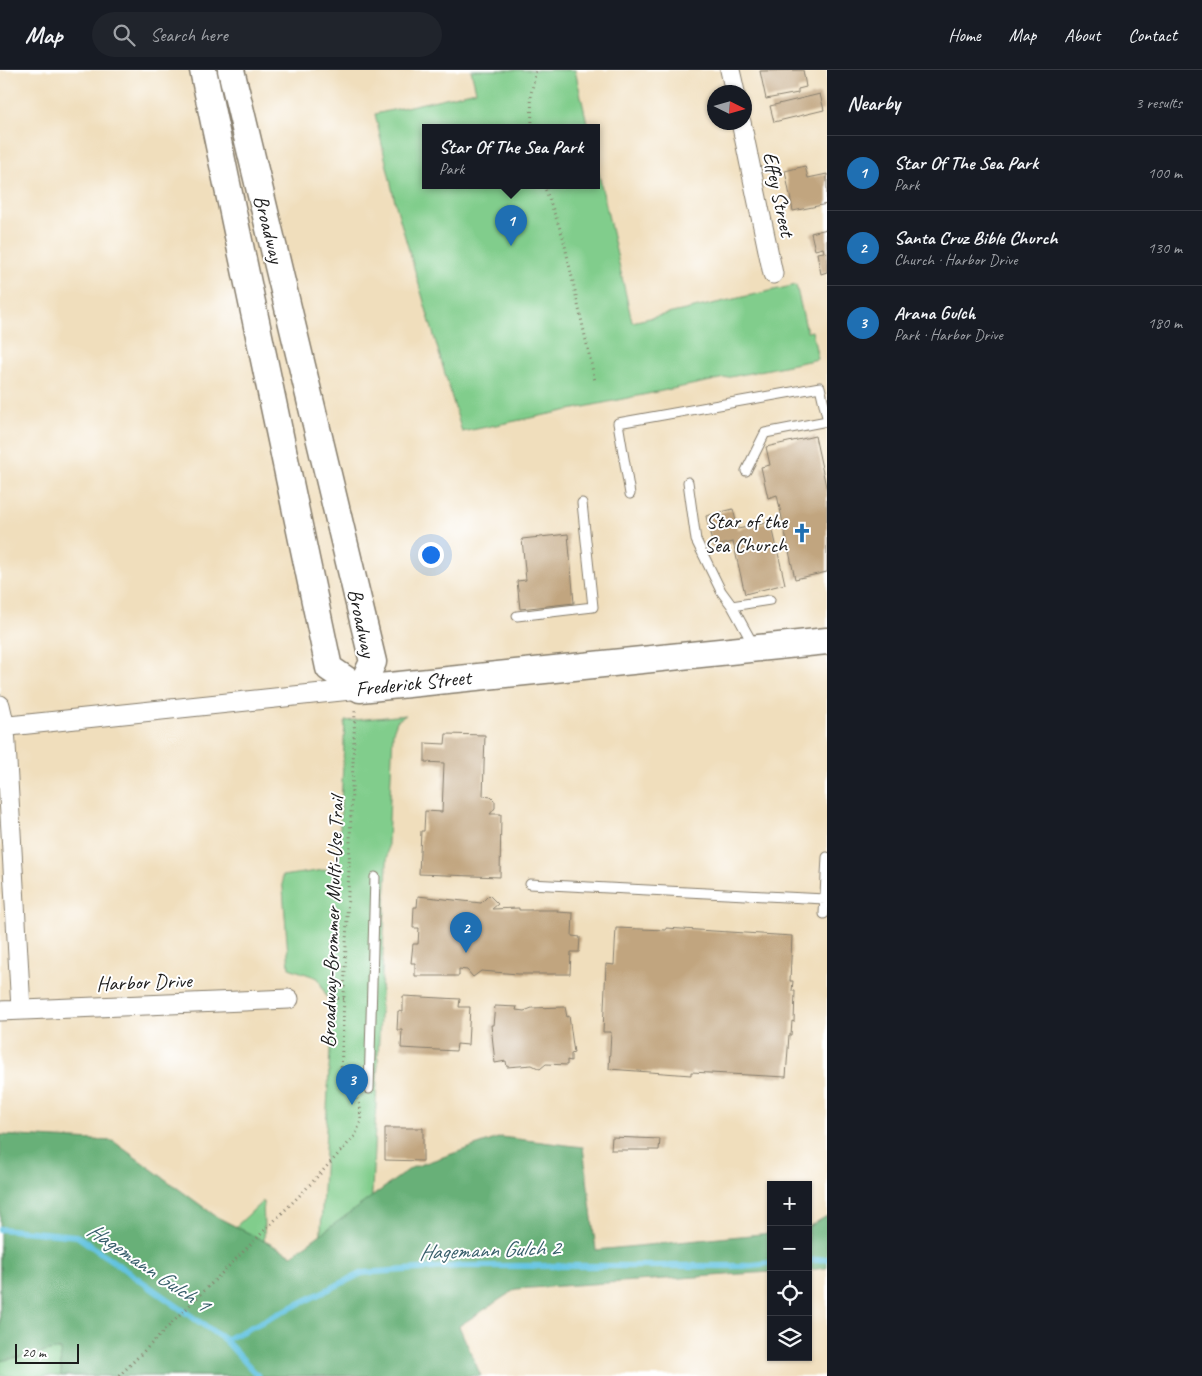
<!DOCTYPE html>
<html lang="en">
<head>
<meta charset="utf-8">
<style>
  body { margin:0; font-family:Caveat,sans-serif; background:#20242c; color:#f1f3f6 }
  .controls { position:absolute; right:15px; bottom:15px; display:grid; overflow:hidden; border-radius:0px; box-shadow:0 1px 4px #0004 }
  .controls button { width:45px; height:45px; display:grid; place-items:center; padding:0; border:0; border-bottom:1px solid #363941; background:#171b24; color:#f1f3f6; font:25px sans-serif }
  .compass { position:absolute; left:707px; top:15px; width:45px; height:45px; border-radius:50%; background:#171b24; box-shadow:0 1px 4px #0004; rotate:95deg }
  .scale { position:absolute; left:15px; bottom:12px; width:64px; box-sizing:border-box; padding-left:5px; border:2px solid #1c1c1c; border-top:0; font-size:14px; line-height:18px; white-space:nowrap; color:#1c1c1c; -webkit-text-stroke:4px #fff; paint-order:stroke }
  .you { position:absolute; left:430px; top:484px; width:18px; height:18px; margin:-12px; border:4px solid #fff; border-radius:50%; background:#1a73e8; box-shadow:0 0 0 8px #1a73e833 }
  .badge { display:grid; place-items:center; width:32px; height:32px; border-radius:50%; background:#1f6fb2; color:#fff; font-size:16px; font-weight:700 }
  .pin { position:absolute; translate:-50% -41px; filter:drop-shadow(0 1px 2px #0008) }
  .pin::after { content:''; position:absolute; top:26px; width:18px; height:15px; background:inherit; clip-path:polygon(0 0,100% 0,50% 100%) }
  .popup { position:absolute; left:422px; top:54px; width:178px; height:65px; box-sizing:border-box; display:grid; place-content:center; border-radius:0px; background:#171b24; filter:drop-shadow(0 1px 4px #0005); font-size:16px; white-space:nowrap; color:#9ea1a6 }
  .popup b { font-size:19px; color:#f1f3f6 }
  .popup::after { content:''; position:absolute; left:50%; top:100%; margin-left:-10px; border:10px solid transparent; border-top-color:#171b24 }
  .list { margin:0; padding:0; list-style:none }
  h2 { display:flex; justify-content:space-between; align-items:center; height:65px; margin:0; padding:0 20px; font-size:21px }
  h2 small { font-size:16px; font-weight:400; color:#9ea1a6 }
  .list li { display:grid; grid-template-columns:32px 1fr auto; gap:15px; align-items:center; box-sizing:border-box; height:75px; padding:0 20px; border-top:1px solid #363941 }
  .list b { display:block; font-size:19px; white-space:nowrap }
  .list p { margin:0; font-size:16px; white-space:nowrap; color:#9ea1a6 }
  .list em { font-size:16px; font-style:normal; color:#9ea1a6 }
  .icon { flex:none; width:28px; height:28px; fill:none; stroke:currentColor; stroke-width:2; stroke-linecap:round; stroke-linejoin:round }
  .map { position:relative; flex:none; width:827px; height:1306px; overflow:hidden }
  header { display:flex; align-items:center; gap:30px; box-sizing:border-box; height:70px; padding:0 25px; background:#171b24; border-bottom:1px solid #363941 }
  header strong { font-size:24px }
  nav { display:flex; gap:28px; margin-inline-start:auto; font-size:18px }
  .search { width:350px; height:45px; background:#20242c; display:flex; align-items:center; gap:12px; box-sizing:border-box; padding:0 18px; border-radius:28px; color:#9ea1a6; font-size:19px }
  main { display:flex }
  aside { flex:1; background:#171b24 }
  .map>svg:first-child { display:block }
  .green { fill:#81cd8c; stroke:#4e7454 }
  .forest { fill:#68b078; stroke:#42664a }
  .lines { fill:none; stroke-linecap:round; stroke-linejoin:round }
  .stream { stroke:#63c3e1; stroke-width:6 }
  .building { fill:#c1a57f }
  .lane-casing { stroke:#867d6c; stroke-width:11 }
  .street-casing { stroke:#867d6c; stroke-width:21 }
  .secondary-casing { stroke:#867d6c; stroke-width:29 }
  .path { stroke:#867d6c; stroke-width:3; stroke-dasharray:1 4; stroke-linecap:butt }
  .lane { stroke:#fff; stroke-width:9 }
  .street { stroke:#fff; stroke-width:19 }
  .secondary { stroke:#fff; stroke-width:26 }
  .labels { text-anchor:middle; dominant-baseline:central; stroke-width:4; stroke-linejoin:round; paint-order:stroke }
  .street-label { font-size:21px; fill:#1c1c1c; stroke:#fff }
  .poi-label { font-size:21px; fill:#1c1c1c; stroke:#fff; text-anchor:end }
  .water-label { font-size:22px; font-style:italic; fill:#385f6b; stroke:#fff }
</style>
</head>
<body>
<header>
<strong>Map</strong>
<div class="search"><svg class="icon" aria-label="search" viewBox="0 0 24 24"><circle cx="10" cy="10" r="6"/><path d="M15 15l6 6"/></svg>Search here</div>
<nav><a>Home</a><a>Map</a><a>About</a><a>Contact</a></nav>
</header>
<main>
<div class="map">
<svg width="827" height="1306" viewBox="0 0 827 1306">
  <rect width="100%" height="100%" fill="#fff"/>
  <filter id="ink" filterUnits="userSpaceOnUse"><feTurbulence type="fractalNoise" baseFrequency=".02" numOctaves="2"/><feDisplacementMap in="SourceGraphic" scale="10" xChannelSelector="R" yChannelSelector="G"/><feConvolveMatrix kernelMatrix="1 2 1 2 8 2 1 2 1" color-interpolation-filters="sRGB"/></filter>
  <filter id="wash" filterUnits="userSpaceOnUse"><feTurbulence type="fractalNoise" baseFrequency=".0096" numOctaves="4" result="noise"/><feDisplacementMap in="SourceGraphic" scale="20" xChannelSelector="R" yChannelSelector="G"/><feGaussianBlur stdDeviation="1.12" result="paint"/><feColorMatrix in="noise" values="0 0 0 0 0 0 0 0 0 0 0 0 0 0 0 0 0 1.4 0 .05"/><feComposite in="paint" operator="in"/></filter>
  <g filter="url(#wash)">
    <rect width="100%" height="100%" fill="#f0debc"/>
    <path class="green" d="M 471,0 L 575,0 L 588,57 L 426,57 L 426,115 L 596,115 L 596,91 L 632,252 L 796,215 L 807,262 L 812,261 L 818,289 L 462,362 L 396,136 L 375,44 L 476,21 Z
      M 406,645 L 397,651 L 393,662 L 367,1232 L 368,1306 L 0,1306 L 0,1175 L 230,1162 L 263,1131 L 267,1236 L 317,1240 L 332,939 L 318,908 L 289,898 L 282,806 L 338,798 L 345,651 Z"/>
    <path class="forest" d="M 0,1065 L 113,1071 L 217,1147 L 292,1185 L 411,1098 L 501,1067 L 583,1077 L 596,1180 L 771,1163 L 771,1202 L 516,1219 L 459,1256 L 481,1306 L 61,1306 L 60,1279 L 0,1291 Z
      M 827,1146 L 827,1198 L 808,1200 L 808,1157 Z"/>
    <g class="lines">
      <path class="stream" d="M 0,1159 L 77,1166 L 225,1270 L 258,1306
        M 808,1191 L 827,1189
        M 225,1270 L 362,1203 L 461,1196 L 742,1196 L 771,1193"/>
    </g>
    <g id="blocks">
      <path class="building" d="M 803,0 L 806,17 L 798,19 L 798,23 L 766,29 L 760,1 Z
        M 820,24 L 824,40 L 774,52 L 770,36 Z
        M 805,96 L 808,108 L 827,104 L 827,134 L 793,141 L 785,101 Z
        M 827,159 L 827,202 L 821,204 L 817,183 L 824,182 L 823,178 L 815,180 L 811,163 Z
        M 815,366 L 827,421 L 827,502 L 795,509 L 777,425 L 768,428 L 761,397 L 770,395 L 766,377 Z
        M 733,439 L 738,459 L 771,452 L 785,514 L 745,524 L 733,472 L 713,477 L 706,446 Z
        M 568,464 L 574,533 L 520,539 L 517,511 L 526,510 L 522,469 Z
        M 446,664 L 485,665 L 483,726 L 491,727 L 495,731 L 495,738 L 490,744 L 501,744 L 500,807 L 419,804 L 421,761 L 424,761 L 425,741 L 442,742 L 444,693 L 425,692 L 425,673 L 445,674 Z
        M 489,825 L 498,834 L 492,839 L 519,838 L 519,840 L 558,840 L 557,842 L 573,843 L 572,866 L 580,867 L 579,882 L 571,882 L 570,904 L 518,904 L 481,901 L 473,907 L 467,900 L 459,899 L 459,906 L 415,906 L 415,893 L 411,893 L 413,874 L 418,874 L 419,858 L 413,858 L 414,837 L 417,837 L 418,826 L 481,833 Z
        M 616,858 L 666,860 L 666,858 L 792,866 L 790,911 L 793,911 L 792,921 L 795,921 L 794,952 L 792,951 L 791,965 L 789,965 L 786,1007 L 691,1002 L 691,1005 L 609,999 L 611,962 L 603,962 L 606,894 L 614,895 Z
        M 403,926 L 460,929 L 459,937 L 470,937 L 468,975 L 457,974 L 456,981 L 401,978 L 402,960 L 397,960 L 398,941 L 403,942 Z
        M 495,936 L 517,937 L 516,940 L 524,941 L 532,938 L 565,937 L 567,947 L 569,946 L 574,983 L 571,984 L 571,991 L 567,990 L 567,995 L 546,994 L 540,999 L 532,995 L 507,997 L 506,991 L 495,993 L 491,955 L 493,955 Z
        M 385,1058 L 423,1058 L 423,1091 L 385,1090 Z
        M 612,1067 L 660,1069 L 659,1080 L 611,1080 Z"/>
    </g>
  </g>
  <g filter="url(#ink)">
    <use href="#blocks" fill-opacity="0" stroke="#867d6c" stroke-width="1"/>
    <g class="lines">
      <defs>
        <path id="lane" d="M 746,401 L 765,363 L 827,351
          M 688,412 L 696,470 L 721,521 L 732,536 L 770,530
          M 630,424 L 618,353 L 820,317 L 827,347
          M 732,536 L 754,576
          M 517,546 L 593,537 L 582,433
          M 530,814 L 825,829
          M 824,844 L 827,787
          M 369,1019 L 375,807"/>
        <path id="street" d="M 730,0 L 735,22
          M 741,52 L 773,204
          M 0,635 L 5,657 L 21,939
          M 0,657 L 360,619
          M 0,941 L 289,929"/>
        <path id="secondary" d="M 203,0 L 329,598 L 360,619
          M 231,0 L 373,592 L 360,619
          M 360,619 L 827,571"/>
      </defs>
      <use href="#lane" class="lane-casing"/>
      <use href="#street" class="street-casing"/>
      <use href="#secondary" class="secondary-casing"/>
      <path class="path" d="M 532,57 L 531,24 L 536,0
        M 544,115 L 563,167 L 595,311
        M 333,928 L 344,929
        M 354,1023 L 341,1004 L 355,641
        M 119,1306 L 304,1121 L 355,1066 L 361,1051 L 360,1035 L 357,1029"/>
      <use href="#lane" class="lane"/>
      <use href="#street" class="street"/>
      <use href="#secondary" class="secondary"/>
    </g>
  </g>
  <defs>
    <symbol id="church-bare" viewBox="-9 -9 18 18"><path d="M-1.2-6h2.4v3.5h3.3v2.4h-3.3V6h-2.4V-.1h-3.3v-2.4h3.3Z" fill="#1f6fb2" stroke="#fff" stroke-width="2.5" paint-order="stroke"/></symbol>
  </defs>
  <g fill-rule="evenodd">
    <use href="#church-bare" x="788" y="449" width="28" height="28"/>
  </g>
  <g class="labels">
    <g class="street-label">
      <text transform="translate(779 124) rotate(78)">Effey Street</text>
      <text transform="translate(269 159) rotate(76)">Broadway</text>
      <text transform="translate(362 553) rotate(78)">Broadway</text>
      <text transform="translate(413 613) rotate(-6)">Frederick Street</text>
      <text transform="translate(332 852) rotate(-88)">Broadway-Brommer Multi-Use Trail</text>
      <text transform="translate(144 912) rotate(-2)">Harbor Drive</text>
    </g>
    <g class="poi-label">
      <text x="787" y="451">Star of the<tspan x="787" dy="24">Sea Church</tspan></text>
    </g>
    <g class="water-label">
      <text transform="translate(489 1180) rotate(-2)">Hagemann Gulch 2</text>
      <text transform="translate(148 1197) rotate(34)">Hagemann Gulch 1</text>
    </g>
  </g>
</svg>
<div class="controls">
<button>+</button>
<button>−</button>
<button><svg class="icon" aria-label="locate" viewBox="0 0 24 24"><circle cx="12" cy="12" r="6"/><path d="M12 2v4M12 18v4M2 12h4M18 12h4"/></svg></button>
<button><svg class="icon" aria-label="layers" viewBox="0 0 24 24"><path d="M12 4l9 5-9 5-9-5zM3 14l9 5 9-5"/></svg></button>
</div>
<svg class="compass" viewBox="-18 -18 36 36"><path d="M0-13l5 13h-10z" fill="#e53935"/><path d="M0 13l5-13h-10z" fill="#9ea1a6"/></svg>
<div class="scale">20 m</div>
<div class="you"></div>
<div class="pin badge" style="left:511px;top:176px">1</div>
<div class="popup"><b>Star Of The Sea Park</b>Park</div>
<div class="pin badge" style="left:466px;top:883px">2</div>
<div class="pin badge" style="left:352px;top:1035px">3</div>
</div>
<aside>
<h2>Nearby<small>3 results</small></h2>
<ul class="list">
<li><span class="badge">1</span><div><b>Star Of The Sea Park</b><p>Park</p></div><em>100 m</em></li>
<li><span class="badge">2</span><div><b>Santa Cruz Bible Church</b><p>Church · Harbor Drive</p></div><em>130 m</em></li>
<li><span class="badge">3</span><div><b>Arana Gulch</b><p>Park · Harbor Drive</p></div><em>180 m</em></li>
</ul>
</aside>
</main>
</body>
</html>
